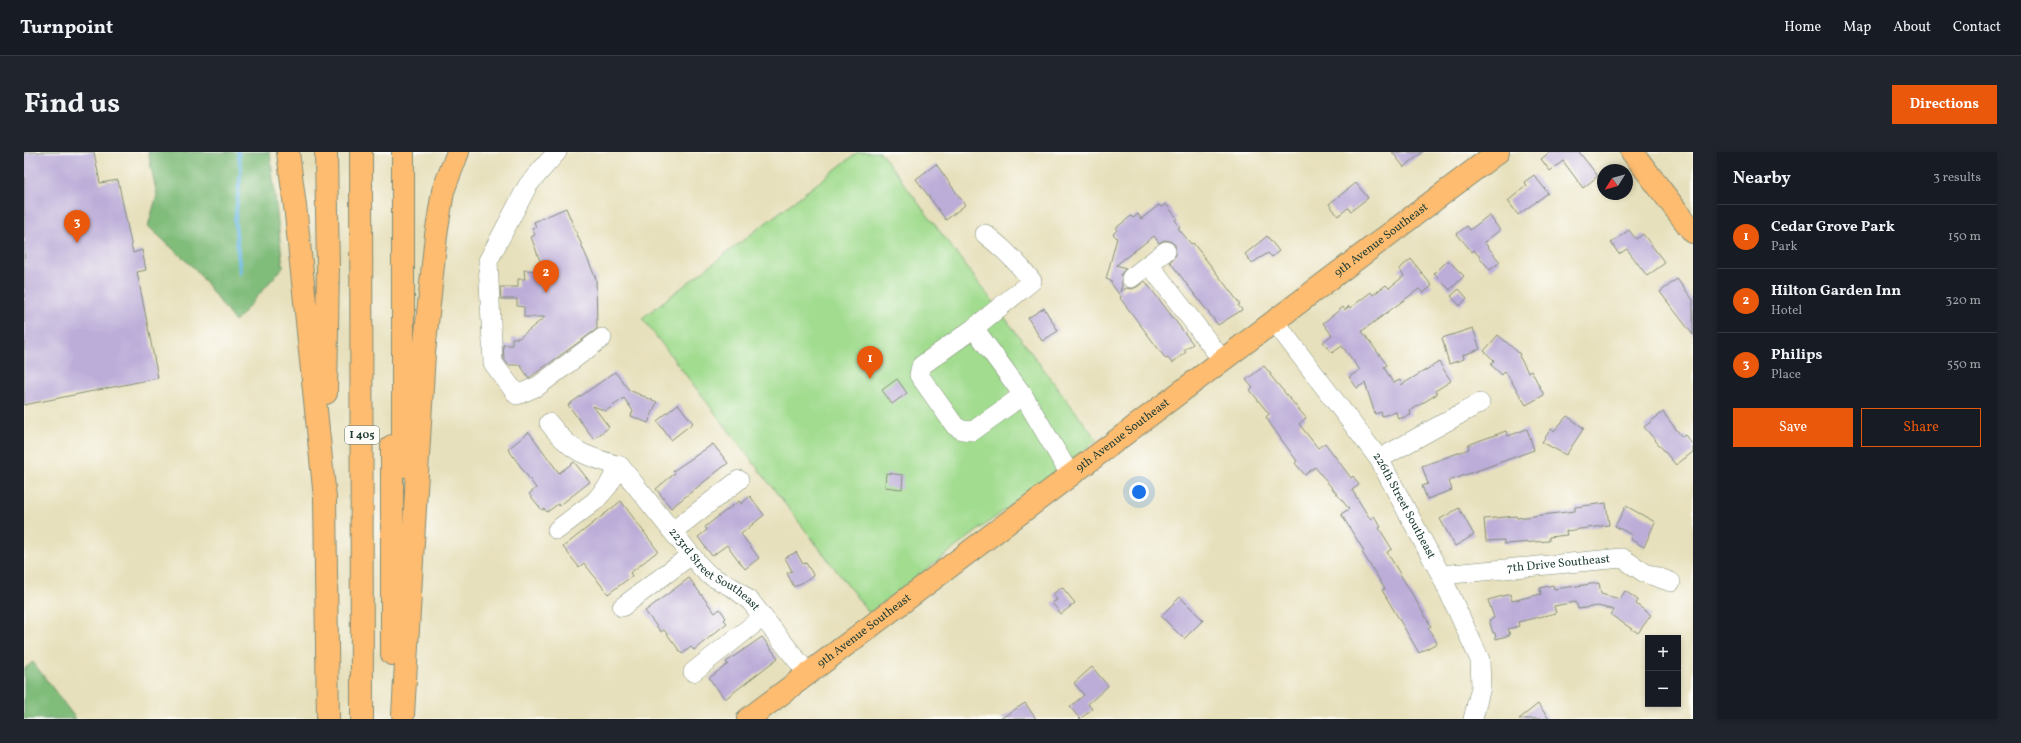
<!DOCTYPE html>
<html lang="en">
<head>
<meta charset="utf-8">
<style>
  body { margin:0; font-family:Vollkorn,serif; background:#20242c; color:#f1f3f6 }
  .controls { position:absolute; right:12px; bottom:12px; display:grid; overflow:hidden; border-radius:0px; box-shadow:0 2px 6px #0003 }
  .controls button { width:36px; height:36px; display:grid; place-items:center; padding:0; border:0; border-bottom:1px solid #363941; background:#171b24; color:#f1f3f6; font:20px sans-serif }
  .compass { position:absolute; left:1573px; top:12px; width:36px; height:36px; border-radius:50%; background:#171b24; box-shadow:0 2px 6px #0003; rotate:233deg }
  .you { position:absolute; left:1115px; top:340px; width:14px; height:14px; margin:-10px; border:3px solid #fff; border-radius:50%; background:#1a73e8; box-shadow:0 0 0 6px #1a73e833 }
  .badge { display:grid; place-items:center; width:26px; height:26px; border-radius:50%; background:#ea580c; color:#fff; font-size:13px; font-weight:700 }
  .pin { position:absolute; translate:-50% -33px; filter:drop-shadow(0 1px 2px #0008) }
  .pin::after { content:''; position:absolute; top:21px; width:14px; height:12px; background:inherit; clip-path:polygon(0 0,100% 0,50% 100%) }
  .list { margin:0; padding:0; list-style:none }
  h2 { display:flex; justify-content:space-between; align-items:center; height:52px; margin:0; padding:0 16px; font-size:17px }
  h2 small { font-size:13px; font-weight:400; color:#9ea1a6 }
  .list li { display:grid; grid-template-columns:26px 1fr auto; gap:12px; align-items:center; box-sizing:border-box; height:64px; padding:0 16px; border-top:1px solid #363941 }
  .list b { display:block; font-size:15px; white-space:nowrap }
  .list p { margin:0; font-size:13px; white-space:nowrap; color:#9ea1a6 }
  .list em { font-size:13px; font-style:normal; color:#9ea1a6 }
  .actions { display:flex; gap:8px; padding:12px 16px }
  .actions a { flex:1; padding:9px 0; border:1px solid #ea580c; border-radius:0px; text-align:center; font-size:14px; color:#ea580c }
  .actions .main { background:#ea580c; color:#fff }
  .map { position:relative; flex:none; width:1669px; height:567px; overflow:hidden; border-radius:0px }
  header { display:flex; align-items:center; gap:24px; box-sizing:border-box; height:56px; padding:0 20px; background:#171b24; border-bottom:1px solid #363941 }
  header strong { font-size:19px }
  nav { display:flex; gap:22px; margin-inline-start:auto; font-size:14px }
  .intro { display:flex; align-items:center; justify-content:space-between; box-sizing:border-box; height:96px; padding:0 24px }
  h1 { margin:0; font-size:28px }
  .button { padding:10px 18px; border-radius:0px; background:#ea580c; color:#fff; font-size:14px; font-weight:700 }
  main { display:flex; gap:24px; padding:0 24px }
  aside { flex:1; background:#171b24; border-radius:0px; box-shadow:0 2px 6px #0003 }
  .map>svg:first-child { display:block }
  .green { fill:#a1dc8f; stroke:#608c62 }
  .forest { fill:#80bc7a; stroke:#507c57 }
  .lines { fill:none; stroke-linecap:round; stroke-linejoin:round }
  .stream { stroke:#69b8e4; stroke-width:4 }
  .building { fill:#bbacd8 }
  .minor-casing { stroke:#838e78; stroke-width:20 }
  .major-casing { stroke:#838e78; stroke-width:24 }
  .highway-casing { stroke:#838e78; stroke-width:24 }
  .minor { stroke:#fff; stroke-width:19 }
  .major { stroke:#fdbc70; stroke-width:22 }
  .highway { stroke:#fdbc70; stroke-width:22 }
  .labels { text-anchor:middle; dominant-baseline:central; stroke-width:3; stroke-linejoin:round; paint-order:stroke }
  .shield { fill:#fdfcf7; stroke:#62766e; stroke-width:1 }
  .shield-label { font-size:11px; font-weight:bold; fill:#1f3d34 }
  .street-label { font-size:12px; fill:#1f3d34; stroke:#fdfcf7 }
</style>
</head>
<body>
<header>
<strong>Turnpoint</strong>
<nav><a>Home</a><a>Map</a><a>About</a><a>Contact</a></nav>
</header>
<div class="intro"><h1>Find us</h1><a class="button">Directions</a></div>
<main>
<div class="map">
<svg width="1669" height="567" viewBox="0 0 1669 567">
  <rect width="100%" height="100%" fill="#fdfcf7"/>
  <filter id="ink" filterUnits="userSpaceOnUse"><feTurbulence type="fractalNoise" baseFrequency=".025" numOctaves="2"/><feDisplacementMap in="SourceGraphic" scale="8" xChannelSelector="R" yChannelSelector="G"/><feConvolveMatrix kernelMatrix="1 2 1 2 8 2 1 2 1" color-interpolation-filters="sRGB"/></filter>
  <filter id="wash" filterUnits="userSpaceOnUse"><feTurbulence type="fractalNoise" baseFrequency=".012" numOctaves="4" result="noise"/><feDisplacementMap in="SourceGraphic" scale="16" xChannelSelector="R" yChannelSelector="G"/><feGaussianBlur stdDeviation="0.9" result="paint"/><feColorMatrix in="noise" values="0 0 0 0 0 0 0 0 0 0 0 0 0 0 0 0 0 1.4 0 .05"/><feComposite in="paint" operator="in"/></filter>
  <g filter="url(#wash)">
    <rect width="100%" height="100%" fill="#e7e0bc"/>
    <path class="green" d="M 834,0 L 856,0 L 1073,288 L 845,461 L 618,166 Z"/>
    <path class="forest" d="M 124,0 L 246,0 L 259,115 L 211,170 L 172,118 L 124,74 L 133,43 Z
      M 9,510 L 52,567 L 0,567 L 0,517 Z"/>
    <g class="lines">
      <path class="stream" d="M 214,0 L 217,17 L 211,69 L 216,121"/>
    </g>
    <g id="blocks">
      <path class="building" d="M 0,0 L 70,0 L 76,31 L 94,28 L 109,101 L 118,98 L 122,118 L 113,120 L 134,226 L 0,253 Z
        M 1368,0 L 1399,0 L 1380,15 Z
        M 1526,0 L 1555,0 L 1574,24 L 1559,36 L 1539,9 L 1526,19 L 1517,7 Z
        M 912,12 L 941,53 L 922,68 L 892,27 Z
        M 1510,23 L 1524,41 L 1494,63 L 1484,49 L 1503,33 L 1500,30 Z
        M 1332,31 L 1344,46 L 1327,59 L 1324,56 L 1314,64 L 1305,52 Z
        M 1142,52 L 1153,66 L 1151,68 L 1156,75 L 1154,76 L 1167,92 L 1169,91 L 1187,114 L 1216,152 L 1214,153 L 1218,158 L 1194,173 L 1146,110 L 1152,103 L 1151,93 L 1146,89 L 1140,88 L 1135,91 L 1130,84 L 1092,113 L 1102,116 L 1097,122 L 1098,133 L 1096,140 L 1102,136 L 1108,137 L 1113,135 L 1121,129 L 1169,192 L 1160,198 L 1162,200 L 1148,211 L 1144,206 L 1142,207 L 1096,146 L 1097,145 L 1087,131 L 1087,129 L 1082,127 L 1093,86 L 1089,82 L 1093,78 L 1092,76 L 1107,64 L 1109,66 L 1114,62 L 1117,67 L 1135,53 L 1137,55 Z
        M 542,56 L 572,127 L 573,177 L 505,226 L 496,213 L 484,213 L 480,207 L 479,193 L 488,193 L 488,186 L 495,186 L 521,165 L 500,165 L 500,155 L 493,154 L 493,147 L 477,147 L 476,135 L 494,135 L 494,127 L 501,127 L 500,118 L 520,119 L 507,85 L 511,83 L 508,76 L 512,75 L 510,70 Z
        M 1465,63 L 1476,78 L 1460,90 L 1476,110 L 1466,118 L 1450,98 L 1448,100 L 1433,82 L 1443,74 L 1446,78 Z
        M 1605,78 L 1612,87 L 1619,82 L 1641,111 L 1623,124 L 1603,97 L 1595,102 L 1587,91 Z
        M 1243,84 L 1255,99 L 1248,105 L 1244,101 L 1228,111 L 1221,102 Z
        M 1387,107 L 1408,134 L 1399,141 L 1395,137 L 1338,179 L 1363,213 L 1360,215 L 1369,231 L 1376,228 L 1377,233 L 1415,210 L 1427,229 L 1411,239 L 1413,242 L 1386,259 L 1387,263 L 1374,267 L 1372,260 L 1358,264 L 1357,260 L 1351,262 L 1341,231 L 1333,236 L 1325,225 L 1336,218 L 1318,194 L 1308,201 L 1299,190 L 1308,183 L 1299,171 L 1319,155 L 1321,158 L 1325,154 L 1326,156 L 1347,140 L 1349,143 L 1362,133 L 1365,136 L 1380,124 L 1375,117 Z
        M 1424,108 L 1440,124 L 1426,138 L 1410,122 Z
        M 1653,127 L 1669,148 L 1669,183 L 1636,140 Z
        M 1435,137 L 1443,146 L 1436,154 L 1427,144 Z
        M 1020,156 L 1034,179 L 1018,189 L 1004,166 Z
        M 1449,176 L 1456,197 L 1439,203 L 1440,207 L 1425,212 L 1418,186 Z
        M 1474,183 L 1496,202 L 1495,204 L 1504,220 L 1507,218 L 1520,243 L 1502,253 L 1481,219 L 1478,223 L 1467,213 L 1470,208 L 1460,199 Z
        M 1240,214 L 1247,222 L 1246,223 L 1282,266 L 1275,272 L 1294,296 L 1301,291 L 1327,326 L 1329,324 L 1335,333 L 1328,338 L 1346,367 L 1350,364 L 1357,375 L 1355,376 L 1368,397 L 1363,400 L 1407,474 L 1404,476 L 1413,491 L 1395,501 L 1358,438 L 1361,437 L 1338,400 L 1340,399 L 1317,362 L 1325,357 L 1291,315 L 1281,323 L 1271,311 L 1273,309 L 1249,276 L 1242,265 L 1245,262 L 1226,238 L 1229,236 L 1222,228 Z
        M 591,220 L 605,238 L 633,250 L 624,271 L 607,264 L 609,259 L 600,246 L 582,259 L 569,254 L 585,275 L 570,287 L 544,253 Z
        M 873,227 L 883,241 L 868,252 L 858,238 Z
        M 654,252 L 669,271 L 647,288 L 633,269 Z
        M 1639,260 L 1658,285 L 1661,283 L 1669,293 L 1669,300 L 1652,313 L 1620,275 Z
        M 1543,264 L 1560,276 L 1542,303 L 1518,290 L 1527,277 L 1530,279 Z
        M 1503,277 L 1510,298 L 1425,329 L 1428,338 L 1403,347 L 1398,334 L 1404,332 L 1398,314 L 1445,297 L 1444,293 L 1457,288 L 1482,279 L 1484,284 Z
        M 505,280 L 535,321 L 550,310 L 566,330 L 535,354 L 534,352 L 523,360 L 520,357 L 518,358 L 505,342 L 512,336 L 484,297 Z
        M 689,292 L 704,311 L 647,356 L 632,337 L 651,321 L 649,319 Z
        M 862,321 L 879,323 L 878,337 L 861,335 Z
        M 726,344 L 740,363 L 717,382 L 735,406 L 721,417 L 703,393 L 688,404 L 674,385 L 683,378 L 681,375 L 696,363 L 715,349 L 717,352 Z
        M 597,349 L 634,399 L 606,421 L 608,424 L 584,442 L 560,411 L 555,415 L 539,395 Z
        M 1582,351 L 1585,373 L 1542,379 L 1543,383 L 1525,385 L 1525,389 L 1480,392 L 1480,388 L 1462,389 L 1460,367 L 1492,364 L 1493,366 L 1551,359 L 1551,355 Z
        M 1602,354 L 1631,370 L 1620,395 L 1606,387 L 1608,383 L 1591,374 Z
        M 1435,356 L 1450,383 L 1431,394 L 1416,367 Z
        M 772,400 L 779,412 L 782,411 L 790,424 L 770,435 L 763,421 L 768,419 L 761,406 Z
        M 665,426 L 691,461 L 696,457 L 702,466 L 700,468 L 703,471 L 670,498 L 667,495 L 658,502 L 640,478 L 637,480 L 621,459 Z
        M 1575,431 L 1577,442 L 1596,447 L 1601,439 L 1614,448 L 1612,452 L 1627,463 L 1614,481 L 1587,463 L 1590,458 L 1574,454 L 1554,457 L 1552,450 L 1530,454 L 1532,461 L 1494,470 L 1495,474 L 1484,477 L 1486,483 L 1472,487 L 1471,481 L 1469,481 L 1465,468 L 1470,466 L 1464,448 L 1486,442 L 1488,449 L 1517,442 L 1516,436 L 1529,433 L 1530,437 Z
        M 1038,435 L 1051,451 L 1037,462 L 1028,451 L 1033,448 L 1029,442 Z
        M 1156,445 L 1179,468 L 1160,487 L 1137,464 Z
        M 738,485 L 754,506 L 701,547 L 685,526 L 704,512 L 702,510 Z
        M 1068,515 L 1084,534 L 1064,552 L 1068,557 L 1056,567 L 1046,555 L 1060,543 L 1050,531 Z
        M 1001,551 L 1012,567 L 976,567 Z
        M 1514,552 L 1525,567 L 1495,567 Z"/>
    </g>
  </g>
  <g filter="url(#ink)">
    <use href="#blocks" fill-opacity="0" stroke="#838e78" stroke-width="1"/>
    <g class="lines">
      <defs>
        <g id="minor">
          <path d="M 533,0 L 504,33 L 464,109 L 469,211 L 493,243 L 514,234 L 578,186"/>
          <path d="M 961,82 C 979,96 994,111 1008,129 L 950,176 L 897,214 L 895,223 L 931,274 L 938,278 L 949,279 L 999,243"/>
          <path d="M 1125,112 L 1199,209"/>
          <path d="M 1107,126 L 1142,99"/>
          <path id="s1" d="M 1251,170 L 1355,307 L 1417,423 L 1456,508 L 1457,535 L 1449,567"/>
          <path d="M 950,176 L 999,243 L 1047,324"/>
          <path d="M 525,271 C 548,301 561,304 596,314"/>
          <path d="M 1355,307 L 1456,251"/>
          <path id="s2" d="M 596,314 L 676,414 L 685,423 L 711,437 L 727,450 L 784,522"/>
          <path d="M 533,378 L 571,349 L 584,334 L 596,314"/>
          <path d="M 649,379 L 715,328"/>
          <path id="s3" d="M 1417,423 L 1598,406 L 1621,421 L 1647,430"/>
          <path d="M 598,455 L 667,403"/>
          <path d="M 669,520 L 739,465"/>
        </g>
        <g id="major">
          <path d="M 1608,0 L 1669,80"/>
          <path id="s4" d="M 724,567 L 1474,0"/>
        </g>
        <path id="highway" d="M 264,0 L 272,62 L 301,346 L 304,567
          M 302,0 L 304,116 L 302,241
          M 337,0 L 338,567
          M 379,0 L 379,314
          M 368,294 L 368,502
          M 379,563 L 400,201 L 412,83 L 419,39 L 434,0"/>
      </defs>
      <use href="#minor" class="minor-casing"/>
      <use href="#major" class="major-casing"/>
      <use href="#highway" class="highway-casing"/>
      <use href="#minor" class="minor"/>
      <use href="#major" class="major"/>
      <use href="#highway" class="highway"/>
    </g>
  </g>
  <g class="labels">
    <rect class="shield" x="321" y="274" width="34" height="18" rx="3"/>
    <g class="shield-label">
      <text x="338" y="283">I 405</text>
    </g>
    <g class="street-label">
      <text stroke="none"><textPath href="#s4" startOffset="794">9th Avenue Southeast</textPath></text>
      <text stroke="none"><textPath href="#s4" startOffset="470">9th Avenue Southeast</textPath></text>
      <text stroke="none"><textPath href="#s1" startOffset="225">226th Street Southeast</textPath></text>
      <text stroke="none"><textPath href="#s3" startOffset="118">7th Drive Southeast</textPath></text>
      <text stroke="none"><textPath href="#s2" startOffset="141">223rd Street Southeast</textPath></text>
      <text stroke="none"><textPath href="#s4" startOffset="146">9th Avenue Southeast</textPath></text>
    </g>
  </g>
</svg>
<div class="controls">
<button>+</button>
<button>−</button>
</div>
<svg class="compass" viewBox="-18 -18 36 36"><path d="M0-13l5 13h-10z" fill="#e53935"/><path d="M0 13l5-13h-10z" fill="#9ea1a6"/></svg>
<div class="you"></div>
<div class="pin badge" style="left:846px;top:227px">1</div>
<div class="pin badge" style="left:522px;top:141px">2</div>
<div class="pin badge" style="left:53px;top:91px">3</div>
</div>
<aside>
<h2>Nearby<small>3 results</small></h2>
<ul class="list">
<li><span class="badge">1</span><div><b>Cedar Grove Park</b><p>Park</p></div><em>150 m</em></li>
<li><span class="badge">2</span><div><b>Hilton Garden Inn</b><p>Hotel</p></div><em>320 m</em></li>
<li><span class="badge">3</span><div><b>Philips</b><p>Place</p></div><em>550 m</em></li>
</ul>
<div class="actions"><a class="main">Save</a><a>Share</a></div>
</aside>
</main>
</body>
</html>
